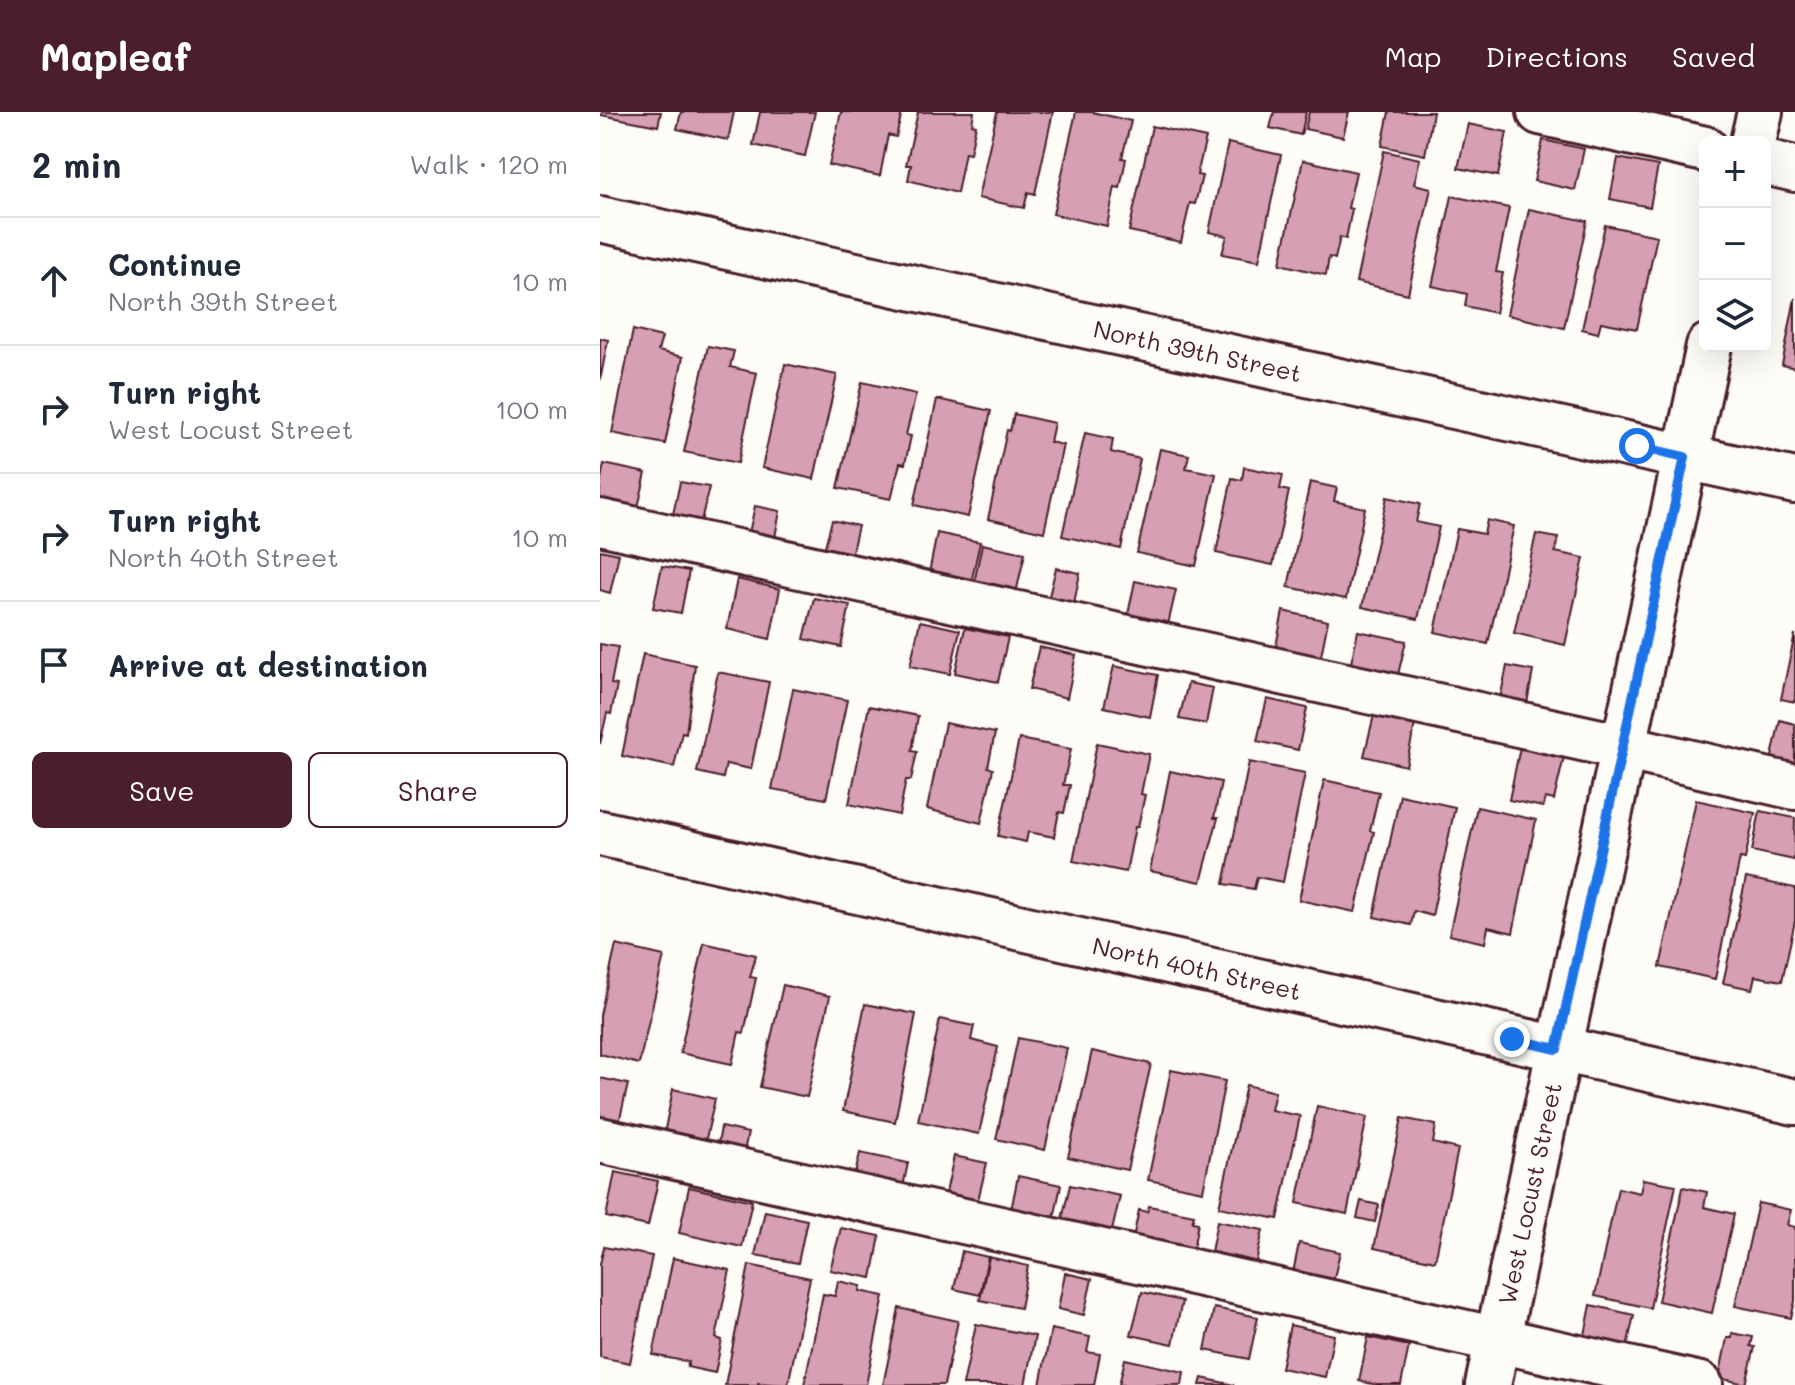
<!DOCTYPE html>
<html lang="en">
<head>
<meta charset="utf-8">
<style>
  body { margin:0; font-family:Mali,sans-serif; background:#f6f6f7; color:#1f2937 }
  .controls { position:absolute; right:24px; top:24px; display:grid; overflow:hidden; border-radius:12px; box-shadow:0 8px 32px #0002 }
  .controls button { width:72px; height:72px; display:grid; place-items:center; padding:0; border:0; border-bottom:2px solid #e0e1e3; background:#fff; color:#1f2937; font:40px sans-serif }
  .stop { position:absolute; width:24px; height:24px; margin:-18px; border:6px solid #1a73e8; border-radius:50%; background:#fff }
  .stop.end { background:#1a73e8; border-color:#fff; box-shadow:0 2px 8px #0008 }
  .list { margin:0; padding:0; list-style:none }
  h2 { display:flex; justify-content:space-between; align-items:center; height:104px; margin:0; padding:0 32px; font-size:34px }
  h2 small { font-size:26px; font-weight:400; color:#747a83 }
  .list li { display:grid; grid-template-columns:52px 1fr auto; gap:24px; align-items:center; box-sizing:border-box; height:128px; padding:0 32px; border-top:2px solid #e0e1e3 }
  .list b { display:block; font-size:30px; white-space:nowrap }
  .list p { margin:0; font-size:26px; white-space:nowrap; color:#747a83 }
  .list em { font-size:26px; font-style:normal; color:#747a83 }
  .actions { display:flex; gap:16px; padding:24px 32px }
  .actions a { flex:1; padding:18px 0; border:2px solid #4a1f2b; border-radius:12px; text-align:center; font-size:28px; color:#4a1f2b }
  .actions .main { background:#4a1f2b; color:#fff }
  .icon { flex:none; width:44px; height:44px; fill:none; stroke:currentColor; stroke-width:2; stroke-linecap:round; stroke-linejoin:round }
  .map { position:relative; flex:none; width:1195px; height:1273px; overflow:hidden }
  header { display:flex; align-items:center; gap:48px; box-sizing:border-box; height:112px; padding:0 40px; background:#4a1f2b; color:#fff }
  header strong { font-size:38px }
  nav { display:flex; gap:44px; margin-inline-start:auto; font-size:28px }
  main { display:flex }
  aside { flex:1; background:#fff }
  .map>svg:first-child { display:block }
  .building { fill:#d69fb3; stroke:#4a1f2b; stroke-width:2 }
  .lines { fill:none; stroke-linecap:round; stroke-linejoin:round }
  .minor-casing { stroke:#4a1f2b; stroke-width:50 }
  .minor { stroke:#fdfcf7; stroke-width:44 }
  .route { stroke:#1a73e8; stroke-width:10 }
  .labels { text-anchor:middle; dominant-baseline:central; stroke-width:6; stroke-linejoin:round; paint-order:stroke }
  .street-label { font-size:24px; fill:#4a1f2b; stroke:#fdfcf7 }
</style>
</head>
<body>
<header>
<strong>Mapleaf</strong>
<nav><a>Map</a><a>Directions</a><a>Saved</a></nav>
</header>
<main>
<aside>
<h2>2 min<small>Walk · 120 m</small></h2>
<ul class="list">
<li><svg class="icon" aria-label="ahead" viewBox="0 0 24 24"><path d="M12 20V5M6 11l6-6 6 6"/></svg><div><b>Continue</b><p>North 39th Street</p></div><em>10 m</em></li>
<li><svg class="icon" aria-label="right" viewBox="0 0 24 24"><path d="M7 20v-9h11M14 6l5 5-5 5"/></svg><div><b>Turn right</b><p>West Locust Street</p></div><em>100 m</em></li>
<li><svg class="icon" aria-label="right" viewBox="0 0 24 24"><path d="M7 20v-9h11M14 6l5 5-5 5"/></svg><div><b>Turn right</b><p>North 40th Street</p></div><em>10 m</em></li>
<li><svg class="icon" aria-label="arrive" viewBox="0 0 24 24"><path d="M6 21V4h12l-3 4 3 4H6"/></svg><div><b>Arrive at destination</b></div></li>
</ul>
<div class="actions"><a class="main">Save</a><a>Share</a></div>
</aside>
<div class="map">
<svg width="1195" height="1273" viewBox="0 0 1195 1273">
  <rect width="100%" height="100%" fill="#fdfcf7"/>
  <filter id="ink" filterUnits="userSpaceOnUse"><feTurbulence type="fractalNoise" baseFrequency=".0125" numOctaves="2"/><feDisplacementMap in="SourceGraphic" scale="16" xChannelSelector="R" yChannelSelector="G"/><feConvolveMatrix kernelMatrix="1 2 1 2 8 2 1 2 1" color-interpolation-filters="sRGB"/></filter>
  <g filter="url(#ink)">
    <path class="building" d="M 2,0 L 61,0 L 58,14 L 1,3 Z
      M 81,0 L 134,0 L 128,28 L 77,17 Z
      M 160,0 L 215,0 L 205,44 L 153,33 Z
      M 241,0 L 302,0 L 296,25 L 288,23 L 280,64 L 229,53 Z
      M 318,0 L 374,0 L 372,12 L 376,13 L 370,41 L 365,40 L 357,81 L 308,68 L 311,53 L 306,53 Z
      M 397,0 L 453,0 L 435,82 L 428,80 L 424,96 L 378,86 Z
      M 476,0 L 492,0 L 531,9 L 522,46 L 526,47 L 520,76 L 515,75 L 507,114 L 453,102 Z
      M 674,0 L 706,0 L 701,23 L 670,16 Z
      M 709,0 L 749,0 L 743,25 L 705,17 Z
      M 789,0 L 833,0 L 825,43 L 782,34 Z
      M 1026,0 L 1071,0 L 1069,11 Z
      M 868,12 L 907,20 L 898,64 L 858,56 Z
      M 552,14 L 606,26 L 597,63 L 602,64 L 595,92 L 590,91 L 581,130 L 529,119 Z
      M 943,28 L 984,37 L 975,78 L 934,69 Z
      M 628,31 L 681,43 L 659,149 L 622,142 L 627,124 L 609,120 Z
      M 784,39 L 820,47 L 814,72 L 831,76 L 808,182 L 756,170 Z
      M 1018,46 L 1058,54 L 1050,95 L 1010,87 Z
      M 703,48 L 756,60 L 748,96 L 752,97 L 746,127 L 740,125 L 735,147 L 729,145 L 726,163 L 680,152 Z
      M 852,84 L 909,96 L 896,160 L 903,161 L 895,201 L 865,194 L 867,182 L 832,174 Z
      M 929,97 L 987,109 L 964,216 L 907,203 Z
      M 1005,113 L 1057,124 L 1037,217 L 1001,210 L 998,221 L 982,217 Z
      M 1195,186 L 1195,256 L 1182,253 Z
      M 33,218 L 62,225 L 58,239 L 83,245 L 65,332 L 12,321 Z
      M 0,226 L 8,228 L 0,269 Z
      M 108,234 L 134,239 L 130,255 L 157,261 L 138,351 L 84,340 Z
      M 185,252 L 237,263 L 214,367 L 162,356 Z
      M 262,270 L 316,282 L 306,323 L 311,324 L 305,352 L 300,351 L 291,387 L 238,376 Z
      M 337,287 L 391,299 L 368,405 L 314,393 Z
      M 414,302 L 454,311 L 450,330 L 463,333 L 444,420 L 388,407 L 407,318 L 410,319 Z
      M 485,321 L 513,327 L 511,340 L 540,347 L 521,437 L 462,424 Z
      M 560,337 L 589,343 L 586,356 L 616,362 L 596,454 L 537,441 Z
      M 4,352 L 46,361 L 36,404 L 0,397 L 0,372 Z
      M 644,355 L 683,363 L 680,377 L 689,379 L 673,453 L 616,441 L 632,366 L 642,368 Z
      M 80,370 L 109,375 L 99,418 L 71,412 Z
      M 710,370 L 737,376 L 734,389 L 765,396 L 746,487 L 688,475 Z
      M 787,385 L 820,392 L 816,410 L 839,415 L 818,507 L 762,495 Z
      M 155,394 L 180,399 L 173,436 L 147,430 Z
      M 232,408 L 258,414 L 249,452 L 222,446 Z
      M 887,408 L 914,414 L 888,532 L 835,520 L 857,417 L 884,422 Z
      M 337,421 L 380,430 L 369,480 L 327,471 Z
      M 936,422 L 958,426 L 955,440 L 984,446 L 965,533 L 914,521 Z
      M 382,432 L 425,441 L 414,490 L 372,481 Z
      M 0,438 L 19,442 L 10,481 L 0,478 Z
      M 62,454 L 89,459 L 81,501 L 53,496 Z
      M 456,456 L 480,461 L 472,502 L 446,496 Z
      M 137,467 L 180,477 L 170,527 L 127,517 Z
      M 535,469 L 576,478 L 566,521 L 526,512 Z
      M 214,486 L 250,493 L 241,535 L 204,527 Z
      M 683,499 L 728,509 L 719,554 L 674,544 Z
      M 320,509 L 360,518 L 350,562 L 310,554 Z
      M 365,516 L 408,525 L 398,570 L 355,561 Z
      M 758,519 L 806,529 L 796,571 L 749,560 Z
      M 1195,522 L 1195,590 L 1181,587 Z
      M 0,532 L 18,535 L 11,572 L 17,573 L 11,602 L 7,601 L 0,632 Z
      M 439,535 L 476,543 L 467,586 L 429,577 Z
      M 43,542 L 95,553 L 86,621 L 82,620 L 74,655 L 22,644 Z
      M 514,554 L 558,563 L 550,605 L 504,595 Z
      M 907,554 L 933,559 L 925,602 L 898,596 Z
      M 118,560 L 169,570 L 151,657 L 126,652 L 123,666 L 97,660 Z
      M 588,571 L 613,576 L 606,612 L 579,607 Z
      M 193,577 L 247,588 L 226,687 L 172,677 Z
      M 667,587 L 707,596 L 698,638 L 657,629 Z
      M 269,594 L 318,604 L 312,639 L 317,640 L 311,668 L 306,668 L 299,703 L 249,692 Z
      M 774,603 L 815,612 L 806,654 L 764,644 Z
      M 1180,608 L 1195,612 L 1195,660 L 1170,654 Z
      M 345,611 L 395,621 L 388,655 L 393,657 L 381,711 L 327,697 Z
      M 419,627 L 471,637 L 463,673 L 470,673 L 464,701 L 459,700 L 454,725 L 428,720 L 426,730 L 398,724 Z
      M 497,631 L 549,642 L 541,682 L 545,683 L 538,715 L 535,715 L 526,760 L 473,749 Z
      M 920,635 L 964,645 L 954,688 L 945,686 L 943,695 L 909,688 Z
      M 649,650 L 705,661 L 683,770 L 657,765 L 654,777 L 624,772 Z
      M 570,659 L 621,670 L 614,706 L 618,706 L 601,770 L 550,759 Z
      M 724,668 L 779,680 L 770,719 L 774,720 L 755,800 L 699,788 Z
      M 800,683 L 855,695 L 832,804 L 814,799 L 811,813 L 774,805 Z
      M 1096,688 L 1155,701 L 1145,747 L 1140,746 L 1115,867 L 1060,855 Z
      M 877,695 L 936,708 L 913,821 L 888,815 L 885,831 L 849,823 Z
      M 1160,699 L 1195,706 L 1194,748 L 1152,739 Z
      M 1146,766 L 1195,776 L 1195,809 L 1182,869 L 1155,864 L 1152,877 L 1123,871 Z
      M 104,831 L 156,843 L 150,865 L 156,866 L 144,921 L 139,920 L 132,952 L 80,941 Z
      M 16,833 L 64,844 L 39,952 L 0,942 L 0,903 Z
      M 183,873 L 230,884 L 207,985 L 160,975 Z
      M 265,892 L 316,902 L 295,1010 L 243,999 Z
      M 340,907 L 374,914 L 371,928 L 398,935 L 379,1022 L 318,1009 Z
      M 418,926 L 467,936 L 445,1038 L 396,1027 Z
      M 492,939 L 551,952 L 527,1058 L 468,1045 Z
      M 571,958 L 625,969 L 603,1079 L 548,1068 Z
      M 0,966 L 28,972 L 18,1015 L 0,1011 Z
      M 646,973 L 675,980 L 671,998 L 700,1004 L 678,1107 L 619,1095 Z
      M 73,977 L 115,987 L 105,1031 L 64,1022 Z
      M 717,994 L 767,1005 L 747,1102 L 697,1091 Z
      M 802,1006 L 836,1013 L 833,1031 L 858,1037 L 835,1149 L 774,1136 Z
      M 121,1015 L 148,1021 L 141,1054 L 115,1049 Z
      M 260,1041 L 308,1051 L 300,1089 L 251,1079 Z
      M 354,1044 L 387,1051 L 376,1096 L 344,1090 Z
      M 15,1060 L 58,1069 L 48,1114 L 6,1105 Z
      M 418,1064 L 461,1073 L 452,1117 L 409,1108 Z
      M 1043,1067 L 1076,1073 L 1050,1196 L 995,1184 L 1018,1076 L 1040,1081 Z
      M 470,1073 L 520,1084 L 509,1132 L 459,1120 Z
      M 89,1075 L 152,1089 L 142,1135 L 79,1121 Z
      M 1083,1075 L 1107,1080 L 1104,1095 L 1134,1102 L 1112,1201 L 1058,1189 Z
      M 761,1089 L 779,1093 L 775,1110 L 757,1106 Z
      M 1158,1091 L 1191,1098 L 1187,1113 L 1195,1115 L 1195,1189 L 1191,1206 L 1135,1194 Z
      M 549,1094 L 594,1103 L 592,1110 L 598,1111 L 591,1148 L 531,1136 L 539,1098 L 547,1100 Z
      M 165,1099 L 207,1108 L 198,1151 L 155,1143 Z
      M 617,1109 L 663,1118 L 653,1164 L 608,1155 Z
      M 241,1116 L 280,1124 L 272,1166 L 230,1158 Z
      M 699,1131 L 740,1140 L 731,1179 L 691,1171 Z
      M 4,1135 L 52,1144 L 30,1251 L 0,1245 L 0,1152 Z
      M 362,1139 L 388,1145 L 380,1183 L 354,1177 Z
      M 389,1145 L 428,1154 L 420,1196 L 380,1188 Z
      M 73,1146 L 130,1158 L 116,1226 L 122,1228 L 115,1261 L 87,1255 L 89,1250 L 53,1243 Z
      M 149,1153 L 210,1166 L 188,1273 L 158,1271 L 158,1273 L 125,1273 Z
      M 465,1161 L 492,1167 L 484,1203 L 458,1197 Z
      M 238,1169 L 261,1174 L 260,1179 L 284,1184 L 266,1273 L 204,1273 L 223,1182 L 235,1184 Z
      M 542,1180 L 582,1189 L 573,1232 L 531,1223 Z
      M 991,1193 L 1034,1203 L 1024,1249 L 982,1238 Z
      M 299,1196 L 358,1209 L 344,1273 L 283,1273 Z
      M 614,1196 L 658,1205 L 649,1247 L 605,1238 Z
      M 376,1212 L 435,1224 L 425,1273 L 363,1273 Z
      M 690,1213 L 734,1223 L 725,1265 L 681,1256 Z
      M 451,1217 L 490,1225 L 487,1240 L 500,1242 L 494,1273 L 440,1273 Z
      M 1132,1221 L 1153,1225 L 1151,1234 L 1155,1235 L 1146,1272 L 1119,1266 L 1127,1226 L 1132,1226 Z
      M 768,1225 L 809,1234 L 801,1273 L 777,1273 L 759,1269 Z
      M 525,1247 L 584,1260 L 582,1273 L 519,1273 Z
      M 602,1266 L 634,1273 L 600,1273 Z"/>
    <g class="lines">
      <defs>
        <g id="minor">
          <path d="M 940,0 L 1105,37"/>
          <path d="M 1153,30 L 1160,0"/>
          <path d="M 1165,50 L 1195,57"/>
          <path id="s1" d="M 0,107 L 1195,369"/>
          <path d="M 0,410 L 1023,635 L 1195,675"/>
          <path id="s2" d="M 0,721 L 1195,990"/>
          <path d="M 0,1028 L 1100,1273"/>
          <path id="s3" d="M 888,1273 L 1109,234"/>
        </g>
      </defs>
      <use href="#minor" class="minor-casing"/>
      <use href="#minor" class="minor"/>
    </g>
  </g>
  <g class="lines" filter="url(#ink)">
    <path class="route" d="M 912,927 L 957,937 L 1085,345 L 1037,334"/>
  </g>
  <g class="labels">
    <g class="street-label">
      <text stroke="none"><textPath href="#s1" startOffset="612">North 39th Street</textPath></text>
      <text stroke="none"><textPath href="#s2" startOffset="612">North 40th Street</textPath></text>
      <text stroke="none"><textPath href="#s3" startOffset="196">West Locust Street</textPath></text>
    </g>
  </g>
</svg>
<div class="controls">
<button>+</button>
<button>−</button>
<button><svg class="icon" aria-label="layers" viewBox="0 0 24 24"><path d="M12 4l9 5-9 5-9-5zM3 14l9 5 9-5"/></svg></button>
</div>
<div class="stop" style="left:1037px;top:334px"></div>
<div class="stop end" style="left:912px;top:927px"></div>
</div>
</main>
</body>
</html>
